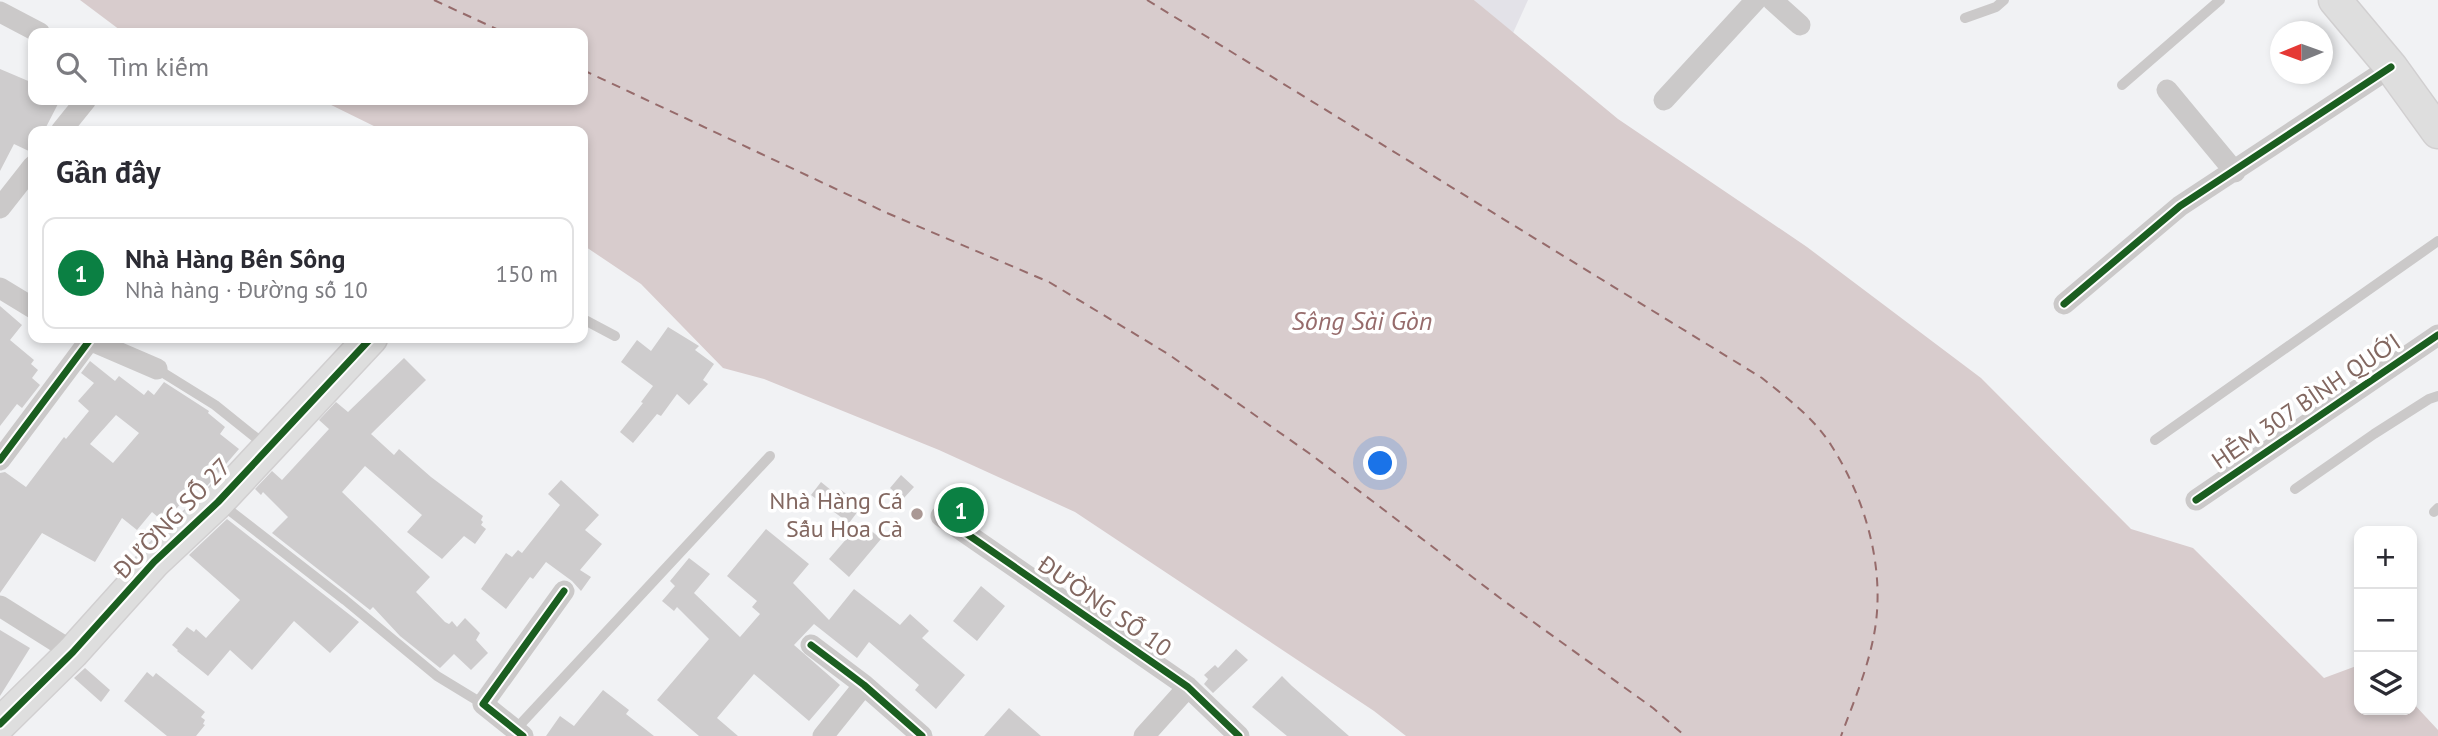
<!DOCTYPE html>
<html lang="vi">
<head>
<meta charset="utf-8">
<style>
  body { margin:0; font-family:"PT Sans",sans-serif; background:#f7f7f7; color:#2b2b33 }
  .controls { position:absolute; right:21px; bottom:21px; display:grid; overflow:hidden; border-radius:14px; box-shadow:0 4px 10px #0003 }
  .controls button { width:63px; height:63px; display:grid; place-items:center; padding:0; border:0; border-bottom:2px solid #e1e1e2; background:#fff; color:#2b2b33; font:35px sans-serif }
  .compass { position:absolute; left:2270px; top:21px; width:63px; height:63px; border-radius:50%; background:#fff; box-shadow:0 4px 10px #0003; rotate:269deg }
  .you { position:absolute; left:1381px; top:464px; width:24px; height:24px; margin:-18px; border:5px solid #fff; border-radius:50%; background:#1a73e8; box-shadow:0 0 0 10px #1a73e833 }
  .badge { display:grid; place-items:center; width:46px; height:46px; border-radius:50%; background:#0b8043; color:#fff; font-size:23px; font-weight:700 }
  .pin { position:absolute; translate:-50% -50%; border:4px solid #fff; box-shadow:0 2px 7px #0006 }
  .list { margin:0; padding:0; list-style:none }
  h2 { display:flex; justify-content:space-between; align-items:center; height:91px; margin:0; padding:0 28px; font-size:30px }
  h2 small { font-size:23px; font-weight:400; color:#7c7c81 }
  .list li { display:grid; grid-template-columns:46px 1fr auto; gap:21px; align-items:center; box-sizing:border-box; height:112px; margin:0 14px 14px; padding:0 14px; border:2px solid #e1e1e2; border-radius:14px }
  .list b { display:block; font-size:26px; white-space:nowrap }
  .list p { margin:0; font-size:23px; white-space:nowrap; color:#7c7c81 }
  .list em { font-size:23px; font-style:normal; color:#7c7c81 }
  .icon { flex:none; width:38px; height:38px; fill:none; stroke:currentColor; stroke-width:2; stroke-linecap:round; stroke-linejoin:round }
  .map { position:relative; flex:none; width:2438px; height:736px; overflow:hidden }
  .search { position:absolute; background:#fff; box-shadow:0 4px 10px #0003; left:28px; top:28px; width:560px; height:77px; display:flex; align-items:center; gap:18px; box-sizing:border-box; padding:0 24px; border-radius:14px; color:#7c7c81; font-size:26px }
  .panel { position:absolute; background:#fff; box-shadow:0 4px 10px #0003; left:28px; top:126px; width:560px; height:217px; border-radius:14px }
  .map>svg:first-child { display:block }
  .green { fill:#e3e2e8 }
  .water { fill:#d8cccd }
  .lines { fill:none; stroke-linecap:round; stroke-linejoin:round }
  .ferry { stroke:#966b6b; stroke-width:2; stroke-dasharray:9 7; stroke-linecap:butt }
  .building { fill:#cecccd; fill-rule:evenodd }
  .secondary-casing { stroke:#d1cfd0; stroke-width:35 }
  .lane { stroke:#cbc9c9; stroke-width:10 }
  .street { stroke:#cbc9c9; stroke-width:21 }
  .secondary { stroke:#dedede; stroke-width:32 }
  .cycleway-casing { stroke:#fff; stroke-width:11 }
  .cycleway { stroke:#1b5e20; stroke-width:7 }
  .poi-dot { fill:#aa9894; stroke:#fff; stroke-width:2.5 }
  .labels { text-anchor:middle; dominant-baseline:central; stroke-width:7; stroke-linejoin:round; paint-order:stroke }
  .street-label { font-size:24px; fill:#836861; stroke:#fff }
  .poi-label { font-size:24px; fill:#836861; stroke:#fff; text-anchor:end }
  .water-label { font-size:26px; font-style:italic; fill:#966b6b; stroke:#fff }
</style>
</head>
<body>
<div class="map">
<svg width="2438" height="736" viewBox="0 0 2438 736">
  <rect width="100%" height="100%" fill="#f1f2f4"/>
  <path class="green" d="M 1474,0 L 1528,0 L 1513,33 Z"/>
  <path class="water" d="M 80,0 L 1474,0 L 1618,119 L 1807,247 L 1981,378 L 2131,529 L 2193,548 L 2324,678 L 2359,665 L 2359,710 L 2412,710 L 2412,702 L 2438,730 L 2438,736 L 1406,736 L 1374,711 L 1075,512 L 939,450 L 764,379 L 723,368 L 641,284 L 583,245 L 583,131 L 384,131 L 321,100 L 583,100 L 583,33 L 124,33 Z"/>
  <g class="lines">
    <path class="ferry" d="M 434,0 L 505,33
      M 1147,0 L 1762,378 C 1787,398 1814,418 1831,445 C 1865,498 1885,566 1875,629 C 1869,666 1854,701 1841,736
      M 583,70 L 887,213 L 1049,282 L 1168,354 L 1313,456 L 1500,598 L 1653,708 L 1685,736"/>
  </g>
  <path class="building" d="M 0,69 L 33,83 L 33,100 L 60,100 L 44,131 L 33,131 L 33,153 L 14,144 L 0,171 Z
    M 0,306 L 22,325 L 10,340 L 34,360 L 31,364 L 38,370 L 32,378 L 40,385 L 22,408 L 17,404 L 0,426 Z
    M 668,327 L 699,346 L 695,350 L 714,364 L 703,380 L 708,384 L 689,405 L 677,394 L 661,416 L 657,414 L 633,443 L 620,432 L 643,403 L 641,402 L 653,386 L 621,362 L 637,340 L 651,351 Z
    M 404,358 L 426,380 L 371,434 L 394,455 L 399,449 L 431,477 L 483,516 L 481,520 L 483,522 L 481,525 L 486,529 L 475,544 L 464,536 L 442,559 L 407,532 L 422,515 L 365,466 L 342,492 L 430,577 L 416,592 L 445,622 L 449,624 L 452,621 L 457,627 L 465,618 L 480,633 L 476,640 L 488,653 L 471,670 L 454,654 L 440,668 L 400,636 L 373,607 L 370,610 L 272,533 L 288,517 L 263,492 L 261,495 L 255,489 L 272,471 L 282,480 L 329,429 L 319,420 L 336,402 L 348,412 Z
    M 90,361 L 115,381 L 119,376 L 144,395 L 148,390 L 154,395 L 164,382 L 209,411 L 208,413 L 225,427 L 220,434 L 239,449 L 207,486 L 201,481 L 176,509 L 170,504 L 159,518 L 152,512 L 137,530 L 122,518 L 95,562 L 42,533 L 0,593 L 0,473 L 5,472 L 26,487 L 64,437 L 66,439 L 89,411 L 78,401 L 94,383 L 81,373 ZM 116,415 L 139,433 L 113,463 L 90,444 Z
    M 901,475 L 914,487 L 903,499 L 890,488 Z
    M 561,480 L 599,515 L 585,530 L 602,544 L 580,570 L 591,577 L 581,591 L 572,581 L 546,562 L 533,579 L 530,577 L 506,609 L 481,589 L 506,553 L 512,557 L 518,550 L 522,553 L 560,505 L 548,494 Z
    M 821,482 L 837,495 L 841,490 L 862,506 L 849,523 L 811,495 Z
    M 227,519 L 359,622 L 330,653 L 294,621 L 252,670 L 230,650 L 208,676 L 177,651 L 178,650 L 172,645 L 187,627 L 194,632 L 196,629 L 206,638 L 240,600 L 189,555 Z
    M 861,522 L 881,539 L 849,577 L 829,559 Z
    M 766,529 L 809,564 L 793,583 L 829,620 L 854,589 L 900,625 L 910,614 L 929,631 L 922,638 L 965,675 L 936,709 L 915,690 L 919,685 L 869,642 L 857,658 L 814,624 L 794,645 L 840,685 L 809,721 L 754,674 L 717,718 L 738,736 L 699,736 L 657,700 L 709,639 L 677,607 L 674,611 L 662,601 L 675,586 L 670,581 L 689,558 L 710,574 L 694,593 L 740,637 L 760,614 L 752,607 L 757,601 L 727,576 Z
    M 981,586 L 1005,606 L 977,641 L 953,621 Z
    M 0,630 L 30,648 L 0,696 Z
    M 1236,649 L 1248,660 L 1213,693 L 1204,684 L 1208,679 L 1204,675 L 1215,665 L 1218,668 Z
    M 85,668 L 110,690 L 101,702 L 74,678 Z
    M 147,672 L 153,677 L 156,673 L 205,712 L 201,717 L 205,720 L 203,724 L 205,725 L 196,736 L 167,736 L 124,701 Z
    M 1282,676 L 1292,686 L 1349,736 L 1287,736 L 1252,707 Z
    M 603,690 L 629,710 L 626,714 L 654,736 L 546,736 L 560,716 L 574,726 Z
    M 1009,708 L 1041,736 L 984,736 Z"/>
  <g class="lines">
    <defs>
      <path id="secondary" d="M 2335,0 L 2391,67 L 2438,132
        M 0,724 L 73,652 L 154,562 L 218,502 L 371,338"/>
    </defs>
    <use href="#secondary" class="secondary-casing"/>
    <path class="lane" d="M 1965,18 L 1996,7 L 2004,0
      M 2122,85 L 2220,0
      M 583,319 L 615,336
      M 157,369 L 215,405 L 265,445
      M 2155,440 L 2438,241
      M 2295,489 L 2374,434 L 2429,399 L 2438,396
      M 220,503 L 345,600 L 437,676 L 483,704
      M 2434,512 L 2438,508
      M 515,730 L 770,456"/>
    <path class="street" d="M 1772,0 L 1800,25
      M 0,12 L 40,33
      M 2167,90 L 2235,172
      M 1664,100 L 1756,0
      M 61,131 L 86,100
      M 0,208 L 33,166
      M 0,288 L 33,308
      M 2064,304 L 2180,206 L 2391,67
      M 85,338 L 157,369
      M 0,460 L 89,341
      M 2196,500 L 2438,335
      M 941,516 L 1188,687 L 1239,736
      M 0,606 L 73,652
      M 811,645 L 864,685 L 922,736
      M 523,736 L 483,704 L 564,591
      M 823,736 L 864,685
      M 1144,736 L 1188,687"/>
    <use href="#secondary" class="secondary"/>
    <defs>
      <path id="cycleway" d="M 2064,304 L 2180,206 L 2391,67
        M 0,460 L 89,341
        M 2196,500 L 2438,335
        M 941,516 L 1188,687 L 1239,736
        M 811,645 L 864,685 L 922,736
        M 0,724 L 73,652 L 154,562 L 218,502 L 371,338
        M 523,736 L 483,704 L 564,591"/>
    </defs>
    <use href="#cycleway" class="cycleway-casing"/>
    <use href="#cycleway" class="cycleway"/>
  </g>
  <circle class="poi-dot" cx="917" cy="514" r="7"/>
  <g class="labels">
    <g class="street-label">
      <text transform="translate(2306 401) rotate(-34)">HẺM 307 BÌNH QUỚI</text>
      <text transform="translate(172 518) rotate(-46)">ĐƯỜNG SỐ 27</text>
      <text transform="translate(1105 606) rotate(35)">ĐƯỜNG SỐ 10</text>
    </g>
    <g class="poi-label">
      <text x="903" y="500">Nhà Hàng Cá<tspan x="903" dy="28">Sấu Hoa Cà</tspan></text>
    </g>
    <g class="water-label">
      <text x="1362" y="320">Sông Sài Gòn</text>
    </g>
  </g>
</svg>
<div class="controls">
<button>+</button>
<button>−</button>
<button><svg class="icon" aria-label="layers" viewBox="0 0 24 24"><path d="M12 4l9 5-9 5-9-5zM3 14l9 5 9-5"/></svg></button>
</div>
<svg class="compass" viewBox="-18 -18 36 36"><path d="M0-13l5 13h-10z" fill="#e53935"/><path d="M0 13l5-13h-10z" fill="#7c7c81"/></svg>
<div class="you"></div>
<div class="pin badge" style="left:961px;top:510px">1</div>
<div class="search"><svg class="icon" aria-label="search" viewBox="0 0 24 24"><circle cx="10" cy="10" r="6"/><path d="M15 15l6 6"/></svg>Tìm kiếm</div>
<section class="panel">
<h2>Gần đây<small></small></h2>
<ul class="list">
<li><span class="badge">1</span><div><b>Nhà Hàng Bên Sông</b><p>Nhà hàng · Đường số 10</p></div><em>150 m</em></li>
</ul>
</section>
</div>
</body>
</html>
